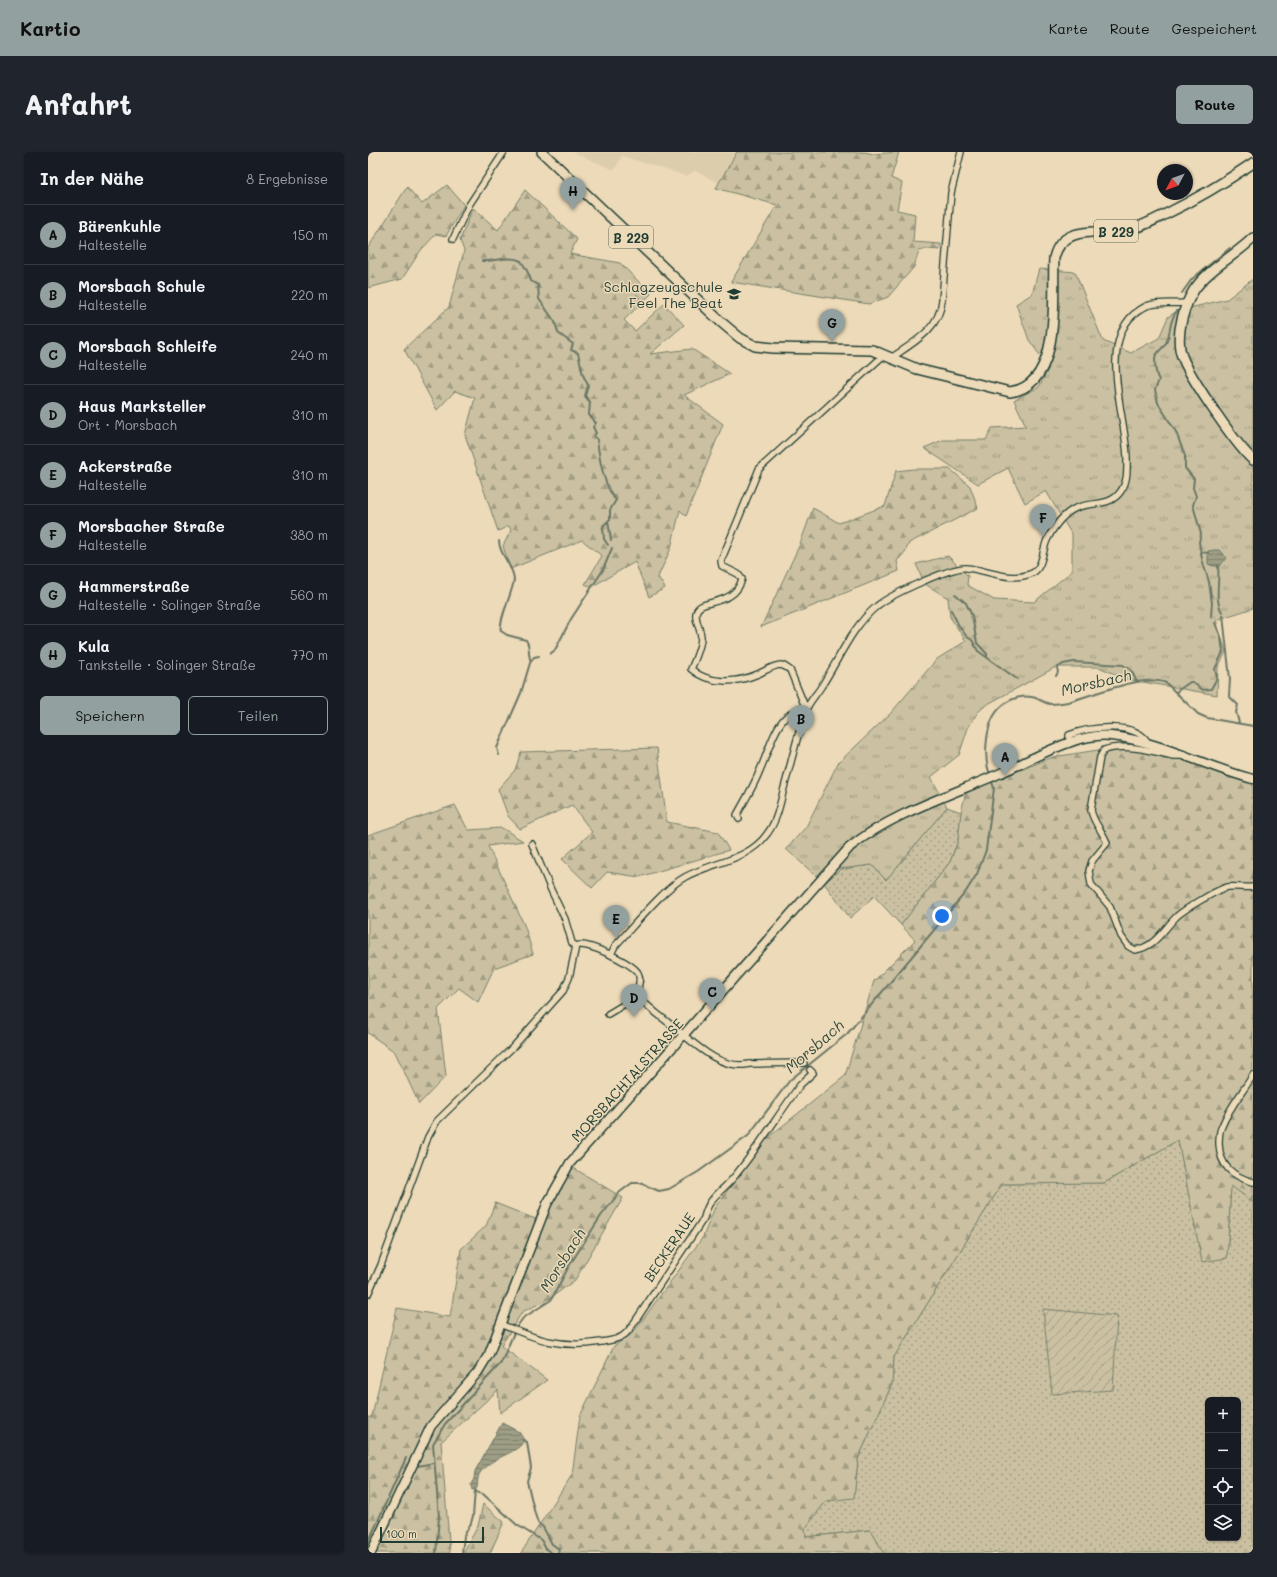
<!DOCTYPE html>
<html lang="de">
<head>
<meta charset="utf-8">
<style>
  body { margin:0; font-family:Mali,sans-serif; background:#20242c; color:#f1f3f6 }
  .controls { position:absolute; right:12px; bottom:12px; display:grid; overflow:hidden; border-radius:6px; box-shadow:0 1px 3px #0004 }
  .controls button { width:36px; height:36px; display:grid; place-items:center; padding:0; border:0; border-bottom:1px solid #363941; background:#171b24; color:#f1f3f6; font:20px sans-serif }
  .compass { position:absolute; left:789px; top:12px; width:36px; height:36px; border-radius:50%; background:#171b24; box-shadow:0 1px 3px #0004; rotate:229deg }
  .scale { position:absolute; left:12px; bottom:10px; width:104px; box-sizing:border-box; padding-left:4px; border:2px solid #1f3d34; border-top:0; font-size:11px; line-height:14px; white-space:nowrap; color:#1f3d34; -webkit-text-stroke:3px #eddab8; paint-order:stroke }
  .you { position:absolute; left:574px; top:764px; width:14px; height:14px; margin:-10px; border:3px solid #fff; border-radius:50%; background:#1a73e8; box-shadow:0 0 0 6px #1a73e833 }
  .badge { display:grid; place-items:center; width:26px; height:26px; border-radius:50%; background:#92a19f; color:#111; font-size:13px; font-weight:700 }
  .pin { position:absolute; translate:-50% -33px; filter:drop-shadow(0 1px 2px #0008) }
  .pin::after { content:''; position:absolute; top:21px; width:14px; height:12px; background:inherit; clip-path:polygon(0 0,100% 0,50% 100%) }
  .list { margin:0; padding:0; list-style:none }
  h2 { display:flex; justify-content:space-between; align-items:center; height:52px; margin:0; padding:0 16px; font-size:17px }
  h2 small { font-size:13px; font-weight:400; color:#9ea1a6 }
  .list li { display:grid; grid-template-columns:26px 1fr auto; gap:12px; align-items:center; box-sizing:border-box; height:60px; padding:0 16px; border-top:1px solid #363941 }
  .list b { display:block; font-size:15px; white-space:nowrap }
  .list p { margin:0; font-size:13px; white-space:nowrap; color:#9ea1a6 }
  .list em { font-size:13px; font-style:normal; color:#9ea1a6 }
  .actions { display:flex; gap:8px; padding:12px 16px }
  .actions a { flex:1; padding:9px 0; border:1px solid #92a19f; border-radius:6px; text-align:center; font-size:14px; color:#92a19f }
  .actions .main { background:#92a19f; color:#111 }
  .icon { flex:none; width:22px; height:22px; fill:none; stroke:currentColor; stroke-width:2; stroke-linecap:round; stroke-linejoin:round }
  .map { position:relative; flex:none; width:885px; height:1401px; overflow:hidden; border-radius:6px }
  header { display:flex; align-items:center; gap:24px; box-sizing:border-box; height:56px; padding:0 20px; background:#92a19f; color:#111 }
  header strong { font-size:19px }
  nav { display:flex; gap:22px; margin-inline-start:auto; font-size:14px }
  .intro { display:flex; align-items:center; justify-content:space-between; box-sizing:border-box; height:96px; padding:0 24px }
  h1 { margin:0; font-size:28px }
  .button { padding:10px 18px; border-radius:6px; background:#92a19f; color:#111; font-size:14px; font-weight:700 }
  main { display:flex; gap:24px; padding:0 24px }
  aside { flex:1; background:#171b24; border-radius:6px; box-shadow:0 1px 3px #0004 }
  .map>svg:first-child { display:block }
  .built { fill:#dccdad }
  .grass { fill:url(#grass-dots); stroke:#757f6b; fill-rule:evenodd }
  .forest { fill:url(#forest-firs); stroke:#757f6b }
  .park { fill:url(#park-tufts); stroke:#757f6b }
  .garden { fill:url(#garden-furrows); stroke:#757f6b }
  .water { fill:url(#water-rules); stroke:#6b7765 }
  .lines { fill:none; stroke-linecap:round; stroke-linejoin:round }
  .stream { stroke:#6b7765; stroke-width:2 }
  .minor-casing { stroke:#1f3d34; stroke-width:8 }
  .secondary-casing { stroke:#1f3d34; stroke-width:11 }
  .primary-casing { stroke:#1f3d34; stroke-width:12 }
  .minor { stroke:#eddab8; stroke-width:5.5 }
  .secondary { stroke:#eddab8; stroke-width:8 }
  .primary { stroke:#eddab8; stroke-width:9 }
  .labels { text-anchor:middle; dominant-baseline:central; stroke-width:3; stroke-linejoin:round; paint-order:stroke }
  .shield { fill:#eddab8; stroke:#5d6c5c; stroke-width:1 }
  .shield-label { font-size:13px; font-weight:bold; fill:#1f3d34 }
  .poi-label { font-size:14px; fill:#1f3d34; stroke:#eddab8; text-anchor:end }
  .street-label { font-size:14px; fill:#1f3d34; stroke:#eddab8 }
  .water-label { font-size:15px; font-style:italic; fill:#324c40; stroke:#eddab8 }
</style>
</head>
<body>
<header>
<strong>Kartio</strong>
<nav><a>Karte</a><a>Route</a><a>Gespeichert</a></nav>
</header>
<div class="intro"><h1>Anfahrt</h1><a class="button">Route</a></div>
<main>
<aside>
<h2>In der Nähe<small>8 Ergebnisse</small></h2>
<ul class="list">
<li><span class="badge">A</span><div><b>Bärenkuhle</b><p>Haltestelle</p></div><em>150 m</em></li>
<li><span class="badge">B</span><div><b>Morsbach Schule</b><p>Haltestelle</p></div><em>220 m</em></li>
<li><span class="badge">C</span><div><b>Morsbach Schleife</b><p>Haltestelle</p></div><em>240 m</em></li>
<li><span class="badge">D</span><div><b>Haus Marksteller</b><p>Ort · Morsbach</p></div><em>310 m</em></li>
<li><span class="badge">E</span><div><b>Ackerstraße</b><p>Haltestelle</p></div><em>310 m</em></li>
<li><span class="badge">F</span><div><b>Morsbacher Straße</b><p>Haltestelle</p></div><em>380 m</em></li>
<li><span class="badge">G</span><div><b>Hammerstraße</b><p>Haltestelle · Solinger Straße</p></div><em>560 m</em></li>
<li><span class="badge">H</span><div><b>Kula</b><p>Tankstelle · Solinger Straße</p></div><em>770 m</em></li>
</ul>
<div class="actions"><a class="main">Speichern</a><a>Teilen</a></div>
</aside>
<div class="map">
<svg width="885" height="1401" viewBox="0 0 885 1401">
  <defs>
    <pattern id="grass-dots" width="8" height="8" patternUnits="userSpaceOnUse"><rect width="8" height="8" fill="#cbc1a2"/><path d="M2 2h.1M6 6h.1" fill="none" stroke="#a49e85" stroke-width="1.8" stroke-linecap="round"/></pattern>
    <pattern id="forest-firs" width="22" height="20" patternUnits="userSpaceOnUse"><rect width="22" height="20" fill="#cbc1a2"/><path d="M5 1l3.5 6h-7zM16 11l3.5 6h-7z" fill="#a49e85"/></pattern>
    <pattern id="park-tufts" width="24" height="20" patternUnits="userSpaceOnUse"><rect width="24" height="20" fill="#cbc1a2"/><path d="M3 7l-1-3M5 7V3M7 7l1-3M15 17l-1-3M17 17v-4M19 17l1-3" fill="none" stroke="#a49e85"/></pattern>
    <pattern id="garden-furrows" width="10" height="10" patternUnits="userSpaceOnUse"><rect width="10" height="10" fill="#cbc1a2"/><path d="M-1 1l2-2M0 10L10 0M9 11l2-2" fill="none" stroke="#a49e85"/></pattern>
    <pattern id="water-rules" width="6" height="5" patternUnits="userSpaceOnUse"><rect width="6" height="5" fill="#9e9e85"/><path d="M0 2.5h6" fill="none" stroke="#80826e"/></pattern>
  </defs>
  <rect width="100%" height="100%" fill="#eddab8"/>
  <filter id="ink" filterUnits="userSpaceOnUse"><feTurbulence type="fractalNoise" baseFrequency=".025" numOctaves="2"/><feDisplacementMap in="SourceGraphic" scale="8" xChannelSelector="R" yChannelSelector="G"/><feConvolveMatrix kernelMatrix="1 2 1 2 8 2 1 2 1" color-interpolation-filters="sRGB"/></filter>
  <g filter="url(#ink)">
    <path class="built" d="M 205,0 L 369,0 L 351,31 L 327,19 L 318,24 L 254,4 L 246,18 Z"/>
    <path class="grass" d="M 579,655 L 593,660 L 590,689 L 582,710 L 533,773 L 506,744 L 482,766 L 456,731 L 473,717 L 504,713 L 518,728 Z
      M 810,988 L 834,1109 L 859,1106 L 863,1033 L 885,1050 L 885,1401 L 516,1401 L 502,1378 L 438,1385 L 436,1377 L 458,1349 L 486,1345 L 490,1307 L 524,1232 L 526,1205 L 634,1032 L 736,1031 ZM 840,1248 L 870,1248 L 870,1386 L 840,1386 Z"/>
    <path class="forest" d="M 369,0 L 497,0 L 505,2 L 531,0 L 523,26 L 534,31 L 529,58 L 547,62 L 545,90 L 573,92 L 572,98 L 559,97 L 551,99 L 546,115 L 520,145 L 501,152 L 363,130 L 409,53 L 348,36 Z
      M 79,33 L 96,53 L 78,84 L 68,82 L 53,98 L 34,127 L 0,136 L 0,96 L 39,35 L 54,52 Z
      M 157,38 L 209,87 L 202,102 L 252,111 L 283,142 L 256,168 L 267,179 L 296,152 L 316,173 L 282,202 L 324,197 L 362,222 L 316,243 L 355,272 L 318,364 L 312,358 L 303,396 L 290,425 L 297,436 L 281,445 L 267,410 L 223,435 L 217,432 L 234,404 L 214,388 L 142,417 L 135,394 L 143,378 L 141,374 L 130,379 L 97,283 L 107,246 L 87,239 L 69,258 L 36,197 L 81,155 L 96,99 L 92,88 L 105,56 L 130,78 Z
      M 546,317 L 582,317 L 602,334 L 610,356 L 541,391 L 537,400 L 529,409 L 531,419 L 393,475 L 432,392 L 445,356 L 471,371 L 517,354 L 528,319 Z
      M 756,594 L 822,606 L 885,627 L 885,1050 L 863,1034 L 859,1106 L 834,1110 L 810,988 L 736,1031 L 634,1032 L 526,1205 L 524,1232 L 490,1307 L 486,1346 L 458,1349 L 437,1377 L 438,1385 L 502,1378 L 516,1401 L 153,1401 L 204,1323 L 212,1264 L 246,1194 L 265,1181 L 335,1085 L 347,1055 L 398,987 L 477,924 L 506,829 L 547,788 L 533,773 L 582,710 L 590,689 L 593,660 L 598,640 L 685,605 Z
      M 289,596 L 299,670 L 350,680 L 361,698 L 271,725 L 239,720 L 224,736 L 194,707 L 224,680 L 204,653 L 152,677 L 140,664 L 130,637 L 147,618 L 153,600 Z
      M 87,653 L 100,678 L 134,676 L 155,689 L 120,694 L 157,775 L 165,802 L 126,816 L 110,850 L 91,836 L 70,857 L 78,924 L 51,952 L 27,900 L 0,881 L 0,683 Z
      M 204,1015 L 255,1046 L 207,1128 L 181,1147 L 154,1160 L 133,1194 L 179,1228 L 132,1261 L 130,1238 L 73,1290 L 82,1401 L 0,1401 L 0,1266 L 4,1264 L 29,1156 L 82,1165 L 93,1097 L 118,1074 L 127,1051 L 175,1070 L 181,1052 Z
      M 115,1352 L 136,1370 L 122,1401 L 95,1401 L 110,1374 Z"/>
    <path class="park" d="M 671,117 L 707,120 L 735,189 L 763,201 L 791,186 L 800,165 L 809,159 L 859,147 L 885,127 L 885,456 L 848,468 L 858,500 L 850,515 L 849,543 L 758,527 L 731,515 L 688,515 L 618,553 L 610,560 L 600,576 L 591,603 L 563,625 L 579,655 L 518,728 L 504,713 L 473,717 L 456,731 L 418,697 L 438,675 L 470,611 L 522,562 L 569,507 L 598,489 L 582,465 L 580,446 L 557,432 L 548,412 L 580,404 L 600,424 L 599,433 L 626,448 L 666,450 L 704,419 L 704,383 L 678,339 L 657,351 L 640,316 L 610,332 L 556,296 L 575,288 L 618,288 L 624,276 L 658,274 L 646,248 L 671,235 L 681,216 L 661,188 L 648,152 L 664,142 Z"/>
    <path class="garden" d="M 675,1157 L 749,1164 L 745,1238 L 684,1242 Z"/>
    <path class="water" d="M 846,398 L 851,398 L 858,406 L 852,414 L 845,414 L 840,412 L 840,399 Z
      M 134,1271 L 151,1280 L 156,1288 C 151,1302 123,1304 112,1321 C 109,1325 110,1332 109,1336 L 104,1338 L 103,1332 L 106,1327 L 107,1319 Z"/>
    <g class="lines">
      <path class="stream" d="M 114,109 C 126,110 142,103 153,109 C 157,115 162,123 163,129 L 170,133 L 171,147 L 187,170 L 190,181 L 205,192 L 203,198 L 210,201 L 215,223 L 220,233 L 217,244 L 222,250 L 221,263 L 228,271 L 225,275 L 228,281 L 226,284 L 229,287 C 231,305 235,334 248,348 L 242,358 L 242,367 L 235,374 L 236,387 L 240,393
        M 814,141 L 824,127 L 862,96
        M 809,159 C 801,167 803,181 798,191 C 795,197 788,200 787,206 C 787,213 787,222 791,228 L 787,238 L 790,251 L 808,280 L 817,304 L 817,316 L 826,327 L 825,336 L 828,344 L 825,353 L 833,382 L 831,390 L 834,407 L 841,430 L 844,451 L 843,464
        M 240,369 L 243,388
        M 131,389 C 131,403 145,413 146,427 C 145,441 130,468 133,479 L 139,483 L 158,488 C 163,495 159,502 163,509
        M 834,400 L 840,401
        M 850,414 C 852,429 846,447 854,460
        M 587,442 L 598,451 L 604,464 L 609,491 L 619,502 L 619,505
        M 583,458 L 591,474 L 599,485 L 604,488 L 610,499 L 649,527
        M 855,463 L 862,527 L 861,544 L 870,553 L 868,560 L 871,571
        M 182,502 L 187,498 L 203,467 L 235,418 L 244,396
        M 688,524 L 690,520 L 689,516 L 695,512 L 706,510 L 755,513 L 763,518 L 769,530
        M 808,540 L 822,530 L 824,530 L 835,538 L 843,537 L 849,526 L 847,517 L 855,500 L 853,485 L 847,471
        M 131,603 L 129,596 L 153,541 L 162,511 L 166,505 L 171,504
        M 622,623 C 615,604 617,568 634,554 C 642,546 657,542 668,546 C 672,548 677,551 682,552 C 687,552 695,551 700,550 C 723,544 776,521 798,531 L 830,562 L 839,566 L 885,574
        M 155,1288 L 159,1290 L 163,1316 L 159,1329 L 167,1362 L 170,1371 L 175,1375 L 184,1392 L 191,1397 L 190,1401
        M 50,1314 L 66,1311
        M 0,1391 L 38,1306
        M 68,1401 L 71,1365 L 65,1292 L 77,1272 L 133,1211 L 148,1176 L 155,1166 L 183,1148 L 201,1114 L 233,1064 L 252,1040 L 264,1031 L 272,1031 L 291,1039 L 301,1037 L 330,1020 L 380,984 L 422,928 L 479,882 L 597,741 L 609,722 L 618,698 L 626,636 L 623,627
        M 94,1401 L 96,1384 L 103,1371 L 105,1364 L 107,1338 L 110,1341 L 115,1342 L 149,1373 L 173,1388 L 178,1397 L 183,1401"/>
      <defs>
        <path id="minor" d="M 85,87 L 101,53 L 136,0
          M 523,206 C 545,191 572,177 574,148 L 583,41 L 593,0
          M 438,557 L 422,518 C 419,516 417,514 413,513 C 406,513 397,519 390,522 C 369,531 341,533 323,517 C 327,508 333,495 333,485 C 333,477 325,466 329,458 C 334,447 367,454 374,427 L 370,422 L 354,414 L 353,409 L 391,317 L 516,203
          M 701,592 L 701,583 C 721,575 769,569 780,591
          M 813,604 L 805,604 C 784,599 757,591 736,598 L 732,605 L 723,658 C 725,671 735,679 739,691 L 724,709 L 721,719 L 723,732 L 742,755 L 753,784 L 760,794 L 767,798 C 787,795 795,778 809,764 C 817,757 850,737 860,735 C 868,734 877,736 885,735
          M 371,667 L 369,663 C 377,648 386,634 392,618 C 399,603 406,576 418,565 C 424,560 431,557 438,557
          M 164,692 L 183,738 L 197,767 L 204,791 L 208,794
          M 208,794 C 217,788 264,811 270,821 C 274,828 269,835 269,843 L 272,847 C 283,857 294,866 306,875 C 326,891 353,919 381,912 L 436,911
          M 243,802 L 247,794 C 265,775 295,737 317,725 C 344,710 380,709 399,682 C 409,669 412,652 416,636 C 423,611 429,585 437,560 C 440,551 448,543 453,535 C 470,509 484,474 509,454 C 522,443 584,414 599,416 C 619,418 642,430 662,422 C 675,418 674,399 679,388 C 684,377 694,364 704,358 C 720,348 741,357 753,339 C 760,329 759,317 759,306 C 758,265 731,195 765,163 C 770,159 776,154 782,153 C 792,150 806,152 816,151 L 820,149
          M 240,862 L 255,853 L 269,838
          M 885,923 C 875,940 861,956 854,974 C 851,979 851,986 851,992 C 852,1014 864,1024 885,1030
          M 0,1142 L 13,1113 L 60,985 L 69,969 L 146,894 L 195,839 L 201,826 L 208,794
          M 132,1172 C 168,1187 193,1197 233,1190 C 240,1189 250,1188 256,1183 C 260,1180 263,1175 266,1171 L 336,1066 C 341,1044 353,1041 366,1025 C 390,996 410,963 432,933 L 445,921 L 442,918"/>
        <path id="secondary" d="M 3,1401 L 63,1274 L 110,1220 L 121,1202 L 179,1052 L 202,1011 L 482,695 C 524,661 586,642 635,620 C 665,607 710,580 743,584 C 793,589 837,615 885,627"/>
        <path id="primary" d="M 174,0 L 353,170 L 372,186 L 387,194 L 405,196 L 504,198 L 549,217 L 642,240 C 695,233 684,144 686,106 C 694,71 732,83 759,78 C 772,76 786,68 798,62 C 829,47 857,30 885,11
          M 885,86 C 867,104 840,117 826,138 C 816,154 809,178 812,197 C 814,216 869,294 885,308"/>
      </defs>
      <use href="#minor" class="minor-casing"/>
      <use href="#secondary" class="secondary-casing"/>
      <use href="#primary" class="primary-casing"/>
      <use href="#minor" class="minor"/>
      <use href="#secondary" class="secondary"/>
      <use href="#primary" class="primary"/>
    </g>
  </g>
  <defs>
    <symbol id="school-bare" viewBox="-9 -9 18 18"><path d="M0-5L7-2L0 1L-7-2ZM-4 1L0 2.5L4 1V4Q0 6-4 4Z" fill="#1f3d34" stroke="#eddab8" stroke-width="2.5" paint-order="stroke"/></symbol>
  </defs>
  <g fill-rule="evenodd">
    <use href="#school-bare" x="356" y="132" width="20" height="20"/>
  </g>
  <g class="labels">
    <g class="shield">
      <rect x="726" y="68" width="44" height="22" rx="3"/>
      <rect x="241" y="74" width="44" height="22" rx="3"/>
    </g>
    <g class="shield-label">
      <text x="748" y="79">B 229</text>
      <text x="263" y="85">B 229</text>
    </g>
    <g class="poi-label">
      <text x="355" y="134">Schlagzeugschule<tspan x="355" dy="16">Feel The Beat</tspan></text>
    </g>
    <g class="street-label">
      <text transform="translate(259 928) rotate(-48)">MORSBACHTALSTRASSE</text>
      <text transform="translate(301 1095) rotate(-56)">BECKERAUE</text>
    </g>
    <g class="water-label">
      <text transform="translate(728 530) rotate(-13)">Morsbach</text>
      <text transform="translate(446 894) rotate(-41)">Morsbach</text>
      <text transform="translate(194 1108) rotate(-58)">Morsbach</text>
    </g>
  </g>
</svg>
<div class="controls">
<button>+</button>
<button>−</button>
<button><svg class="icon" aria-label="locate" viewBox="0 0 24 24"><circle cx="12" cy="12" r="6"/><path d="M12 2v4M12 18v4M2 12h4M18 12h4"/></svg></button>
<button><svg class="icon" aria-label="layers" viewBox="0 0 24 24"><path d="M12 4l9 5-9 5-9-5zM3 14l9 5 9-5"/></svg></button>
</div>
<svg class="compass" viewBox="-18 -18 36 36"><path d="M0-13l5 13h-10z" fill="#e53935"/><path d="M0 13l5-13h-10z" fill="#9ea1a6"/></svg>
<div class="scale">100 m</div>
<div class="you"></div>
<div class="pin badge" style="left:637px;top:624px">A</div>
<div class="pin badge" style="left:433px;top:586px">B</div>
<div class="pin badge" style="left:344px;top:859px">C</div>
<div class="pin badge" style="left:266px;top:865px">D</div>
<div class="pin badge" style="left:248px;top:786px">E</div>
<div class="pin badge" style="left:675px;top:385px">F</div>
<div class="pin badge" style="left:464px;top:190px">G</div>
<div class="pin badge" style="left:205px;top:58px">H</div>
</div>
</main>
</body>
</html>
